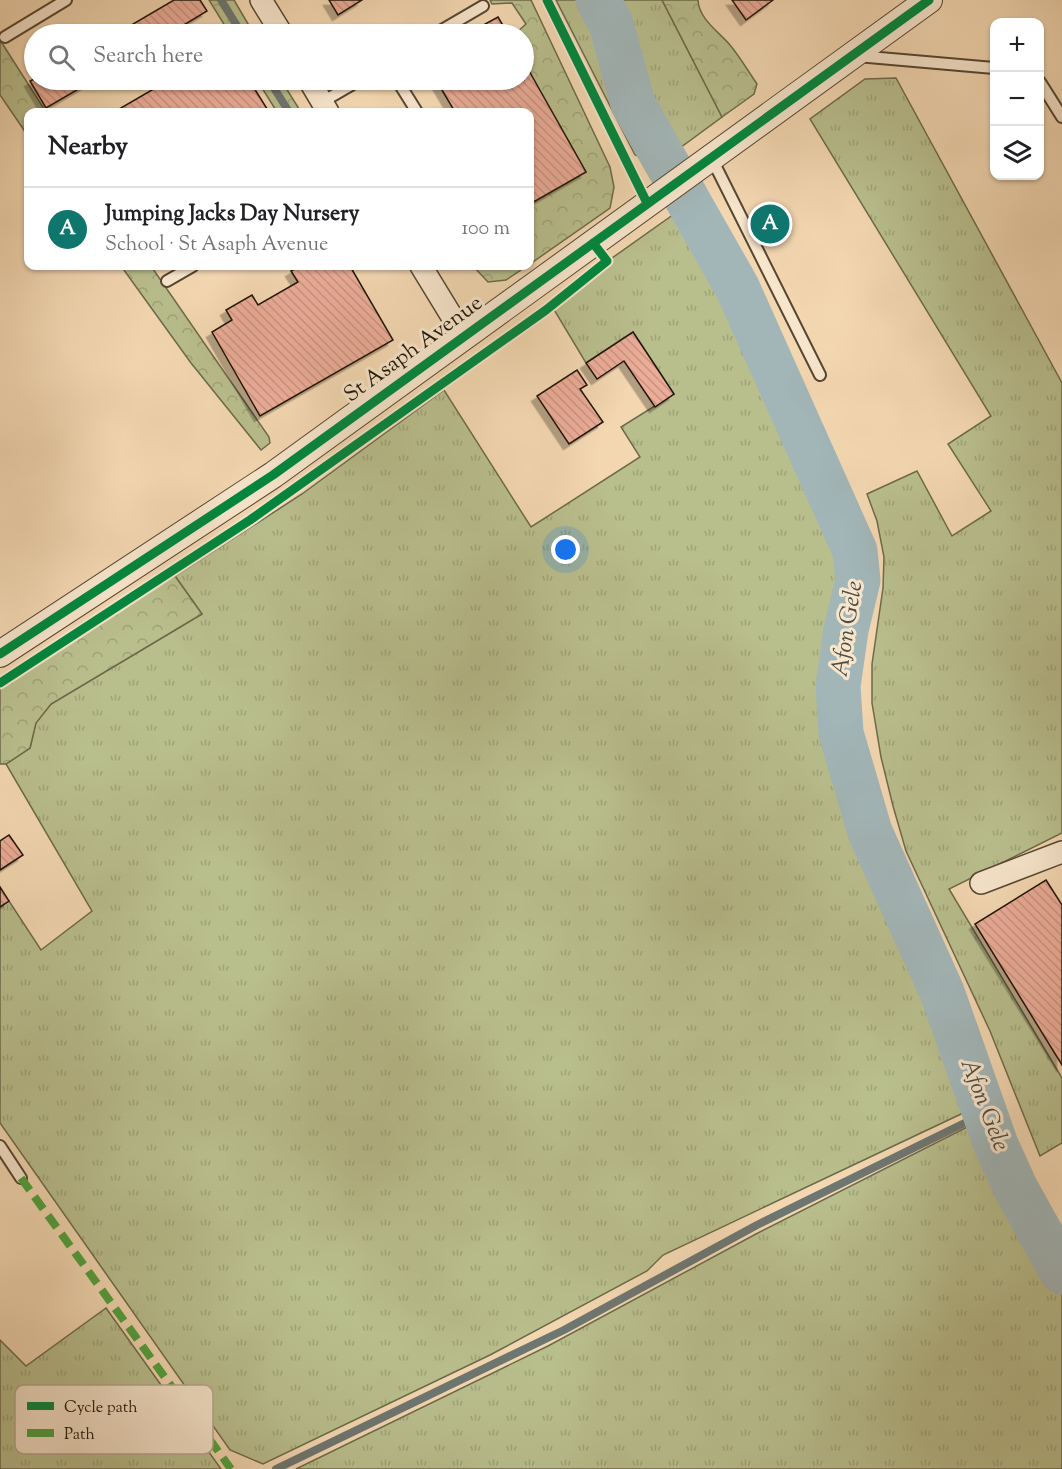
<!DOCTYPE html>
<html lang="en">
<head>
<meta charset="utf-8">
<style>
  body { margin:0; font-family:"Sorts Mill Goudy",serif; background:#f6f6f6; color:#202124 }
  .controls { position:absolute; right:18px; top:18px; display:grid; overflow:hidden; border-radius:12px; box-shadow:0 2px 4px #0004 }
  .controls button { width:54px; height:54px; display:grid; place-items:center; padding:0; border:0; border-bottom:2px solid #e0e0e0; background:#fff; color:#202124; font:30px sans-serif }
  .you { position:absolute; left:566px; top:550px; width:21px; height:21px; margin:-15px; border:4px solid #fff; border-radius:50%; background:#1a73e8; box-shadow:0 0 0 9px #1a73e833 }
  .badge { display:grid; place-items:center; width:39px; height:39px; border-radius:50%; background:#0f766e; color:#fff; font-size:20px; font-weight:700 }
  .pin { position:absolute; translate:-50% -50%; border:3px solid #fff; box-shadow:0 2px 6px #0006 }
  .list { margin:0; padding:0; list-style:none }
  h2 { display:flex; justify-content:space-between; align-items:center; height:78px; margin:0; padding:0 24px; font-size:26px }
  h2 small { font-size:20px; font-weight:400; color:#757577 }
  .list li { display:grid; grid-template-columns:39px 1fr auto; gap:18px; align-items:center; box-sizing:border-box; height:84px; padding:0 24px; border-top:2px solid #e0e0e0 }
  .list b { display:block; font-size:22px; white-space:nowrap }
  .list p { margin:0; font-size:20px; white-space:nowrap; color:#757577 }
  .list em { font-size:20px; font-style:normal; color:#757577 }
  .icon { flex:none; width:33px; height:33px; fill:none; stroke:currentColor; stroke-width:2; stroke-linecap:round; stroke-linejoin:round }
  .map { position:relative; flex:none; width:1062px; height:1469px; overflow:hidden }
  .search { position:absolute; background:#fff; box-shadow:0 2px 4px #0004; left:24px; top:24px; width:510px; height:66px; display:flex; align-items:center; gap:15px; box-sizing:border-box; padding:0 21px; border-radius:33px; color:#757577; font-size:22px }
  .panel { position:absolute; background:#fff; box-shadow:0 2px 4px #0004; left:24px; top:108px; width:510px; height:162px; border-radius:12px }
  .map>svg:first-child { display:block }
  .grass { fill:url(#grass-tufts); stroke:#6d6a4a; stroke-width:1.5 }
  .forest { fill:url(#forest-crowns); stroke:#6d6a4a; stroke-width:1.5 }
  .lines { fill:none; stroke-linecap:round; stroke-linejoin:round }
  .stream { stroke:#6e7671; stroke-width:8 }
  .river { stroke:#a2b6b8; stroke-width:45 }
  .building { fill:url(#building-back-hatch); stroke:#211607; stroke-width:1.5; filter:url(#shadow) }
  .service-casing { stroke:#564632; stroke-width:14 }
  .minor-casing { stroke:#564632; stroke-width:24 }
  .tertiary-casing { stroke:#564632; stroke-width:28 }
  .service { stroke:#f7e5cc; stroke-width:10 }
  .minor { stroke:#f7e5cc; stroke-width:21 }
  .tertiary { stroke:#f7e5cc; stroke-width:26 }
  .quiet { stroke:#50a13d; stroke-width:8; stroke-dasharray:15 8; stroke-linecap:butt }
  .cycleway-casing { stroke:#f7e5cc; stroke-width:13 }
  .cycleway { stroke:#00873e; stroke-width:9 }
  .labels { text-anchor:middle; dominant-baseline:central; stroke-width:6; stroke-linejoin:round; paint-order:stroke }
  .street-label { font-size:22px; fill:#211607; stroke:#f7e5cc }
  .water-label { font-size:24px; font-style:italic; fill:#4e4e45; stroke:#f7e5cc }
  .key { fill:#f7e5cc; stroke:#b7a791; stroke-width:1.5 }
  .key-label { font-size:16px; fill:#211607 }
</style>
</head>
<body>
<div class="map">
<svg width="1062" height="1469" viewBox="0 0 1062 1469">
  <defs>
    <pattern id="grass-tufts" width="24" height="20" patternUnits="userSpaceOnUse" patternTransform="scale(1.5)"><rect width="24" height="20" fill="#b9be8d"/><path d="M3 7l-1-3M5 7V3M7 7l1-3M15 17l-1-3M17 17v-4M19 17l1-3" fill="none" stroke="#9fa378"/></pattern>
    <pattern id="forest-crowns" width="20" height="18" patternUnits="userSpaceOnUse" patternTransform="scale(1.5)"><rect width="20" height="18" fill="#b9be8d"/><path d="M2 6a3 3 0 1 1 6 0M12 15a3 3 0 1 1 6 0" fill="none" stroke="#9fa378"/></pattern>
    <pattern id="building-back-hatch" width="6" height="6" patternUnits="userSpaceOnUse" patternTransform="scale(1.5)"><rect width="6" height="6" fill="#ebac98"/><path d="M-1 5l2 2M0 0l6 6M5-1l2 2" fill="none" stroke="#c99382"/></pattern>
    <filter id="shadow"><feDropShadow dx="-5.5" dy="5.5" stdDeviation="0" flood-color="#0004"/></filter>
  </defs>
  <rect width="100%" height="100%" fill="#f3d7b1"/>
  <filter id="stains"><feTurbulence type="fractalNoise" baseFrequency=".00333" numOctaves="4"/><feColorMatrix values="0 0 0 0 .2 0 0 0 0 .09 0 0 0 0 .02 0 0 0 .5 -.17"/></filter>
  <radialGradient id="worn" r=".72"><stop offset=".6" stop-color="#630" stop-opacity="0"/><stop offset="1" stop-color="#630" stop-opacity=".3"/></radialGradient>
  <path class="grass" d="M 556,0 L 662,0 L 722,117 L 677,150 L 651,161 L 635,155 Z
    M 896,78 L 1062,383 L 1062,833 L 949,889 L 1062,1078 L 1062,1143 L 1040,1156 L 990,1031 L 906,851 L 893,806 L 881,757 L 872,703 L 872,664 L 883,588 L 884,557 L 877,521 L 867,494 L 917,471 L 952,536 L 991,511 L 948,444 L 991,416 L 810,119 L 865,79 Z
    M 677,212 L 716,262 L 729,289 L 847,556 L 849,581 L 836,661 L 833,698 L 836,726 L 869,841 L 925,964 L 978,1106 L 663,1255 L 647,1271 L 490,1355 L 263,1464 L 230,1450 L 0,1123 L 0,907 L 9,901 L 41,950 L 92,911 L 6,764 L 30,748 L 36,722 L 51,704 L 202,614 L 175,576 L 302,494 L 444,390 L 531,527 L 640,457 L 621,427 L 674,394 L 633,332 L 586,363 L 553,308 L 607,268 L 612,258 Z
    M 981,1120 L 998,1162 L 1062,1288 L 1062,1469 L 296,1469 L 548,1346 L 756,1234 Z
    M 106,1308 L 221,1469 L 0,1469 L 0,1340 L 26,1366 Z"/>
  <path class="forest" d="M 209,0 L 234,0 L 254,34 L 230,34 Z
    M 490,0 L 531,0 L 610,167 L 614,187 L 610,208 L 530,264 L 530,204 L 586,172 L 524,62 L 524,34 L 515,34 L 526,24 L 512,3 L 492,4 Z
    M 662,0 L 698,0 C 699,19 718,31 730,45 C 740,57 748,71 757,84 L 754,94 L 722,117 Z
    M 0,40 L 46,112 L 28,112 L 28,136 L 0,95 Z
    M 257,80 L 281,80 L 301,112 L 277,112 Z
    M 121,266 L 151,266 L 269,437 L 270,443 L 261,450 L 191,363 Z
    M 473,266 L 527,266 L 506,280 L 488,282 Z
    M 175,576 L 202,614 L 51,704 L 36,723 L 30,748 L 6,764 L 0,764 L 0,683 L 119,605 Z"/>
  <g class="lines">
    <path class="stream" d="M 221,0 L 242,34
      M 269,80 L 289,112
      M 276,1469 L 564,1330 L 757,1225 L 985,1113"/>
    <path class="river" d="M 598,0 L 611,24 L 633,104 L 737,287 L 855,551 L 858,580 L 846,630 L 838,686 L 841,733 L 870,832 L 942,992 L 996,1145 L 1016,1189 L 1062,1272"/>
  </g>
  <path class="building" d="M 174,0 L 200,0 L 207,11 L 169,34 L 116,34 Z
    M 329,0 L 362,0 L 338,15 Z
    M 732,0 L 773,0 L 746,20 Z
    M 498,17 L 508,34 L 467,34 Z
    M 524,62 L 586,172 L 530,204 L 530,112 L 455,112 L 436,80 L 524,80 Z
    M 34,79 L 34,80 L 94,80 L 46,108 L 30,81 Z
    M 169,80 L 249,80 L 269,112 L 114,112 Z
    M 301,266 L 350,266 L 393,340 L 260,416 L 212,332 L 232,320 L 226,310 L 252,295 L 258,305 L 298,282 L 291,271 Z
    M 633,332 L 674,394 L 655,407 L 624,361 L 597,379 L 586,363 Z
    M 577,370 L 587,385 L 580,389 L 603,422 L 569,444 L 537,396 Z
    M 9,835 L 23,855 L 0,870 L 0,841 Z
    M 1046,880 L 1062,905 L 1062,1065 L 975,924 Z
    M 0,887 L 9,901 L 0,907 Z"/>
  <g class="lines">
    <defs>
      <path id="service" d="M 435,34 L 483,6
        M 5,37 L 66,0
        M 857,56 L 994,68
        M 397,80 L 417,112
        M 1040,82 L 1062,117
        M 322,102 L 360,80
        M 711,157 L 820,375
        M 167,281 L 193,266
        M 0,1146 L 21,1178"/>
      <path id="minor" d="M 261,0 L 282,34
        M 309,80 L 328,112
        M 421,266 L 465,338
        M 981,883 L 1062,852"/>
      <path id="tertiary" d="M 0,654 L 273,475 L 929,0"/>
    </defs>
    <use href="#service" class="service-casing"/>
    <use href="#minor" class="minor-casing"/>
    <use href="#tertiary" class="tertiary-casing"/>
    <use href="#service" class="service"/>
    <use href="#minor" class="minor"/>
    <use href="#tertiary" class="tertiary"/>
    <path class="quiet" d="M 21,1178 L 231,1469"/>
    <defs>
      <path id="cycleway" d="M 547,0 L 647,203
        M 0,654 L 273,475 L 929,0
        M 0,683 L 250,520 L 546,310 L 607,261 L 593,243"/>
    </defs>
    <use href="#cycleway" class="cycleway-casing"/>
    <use href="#cycleway" class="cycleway"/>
  </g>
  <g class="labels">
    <g class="street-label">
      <text transform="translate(414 350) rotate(-36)">St Asaph Avenue</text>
    </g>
    <g class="water-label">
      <text transform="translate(848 629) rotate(-81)">Afon Gele</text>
      <text transform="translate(984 1105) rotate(69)">Afon Gele</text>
    </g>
  </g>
  <rect x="15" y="1385" width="198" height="69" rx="9" class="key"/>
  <rect x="27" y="1402" width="27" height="8" fill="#00873e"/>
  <rect x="27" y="1429" width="27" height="8" fill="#50a13d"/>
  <g class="key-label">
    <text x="64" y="1412">Cycle path</text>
    <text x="64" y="1439">Path</text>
  </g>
  <rect width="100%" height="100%" filter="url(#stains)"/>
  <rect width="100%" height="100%" fill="url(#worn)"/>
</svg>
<div class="controls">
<button>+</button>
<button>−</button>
<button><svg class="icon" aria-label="layers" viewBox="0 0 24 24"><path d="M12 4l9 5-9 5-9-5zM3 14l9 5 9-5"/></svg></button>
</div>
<div class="you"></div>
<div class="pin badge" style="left:770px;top:224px">A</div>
<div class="search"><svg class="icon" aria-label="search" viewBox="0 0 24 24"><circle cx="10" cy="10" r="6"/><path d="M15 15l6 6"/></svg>Search here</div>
<section class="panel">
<h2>Nearby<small></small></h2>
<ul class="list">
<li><span class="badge">A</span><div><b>Jumping Jacks Day Nursery</b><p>School · St Asaph Avenue</p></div><em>100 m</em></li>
</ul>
</section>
</div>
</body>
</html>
